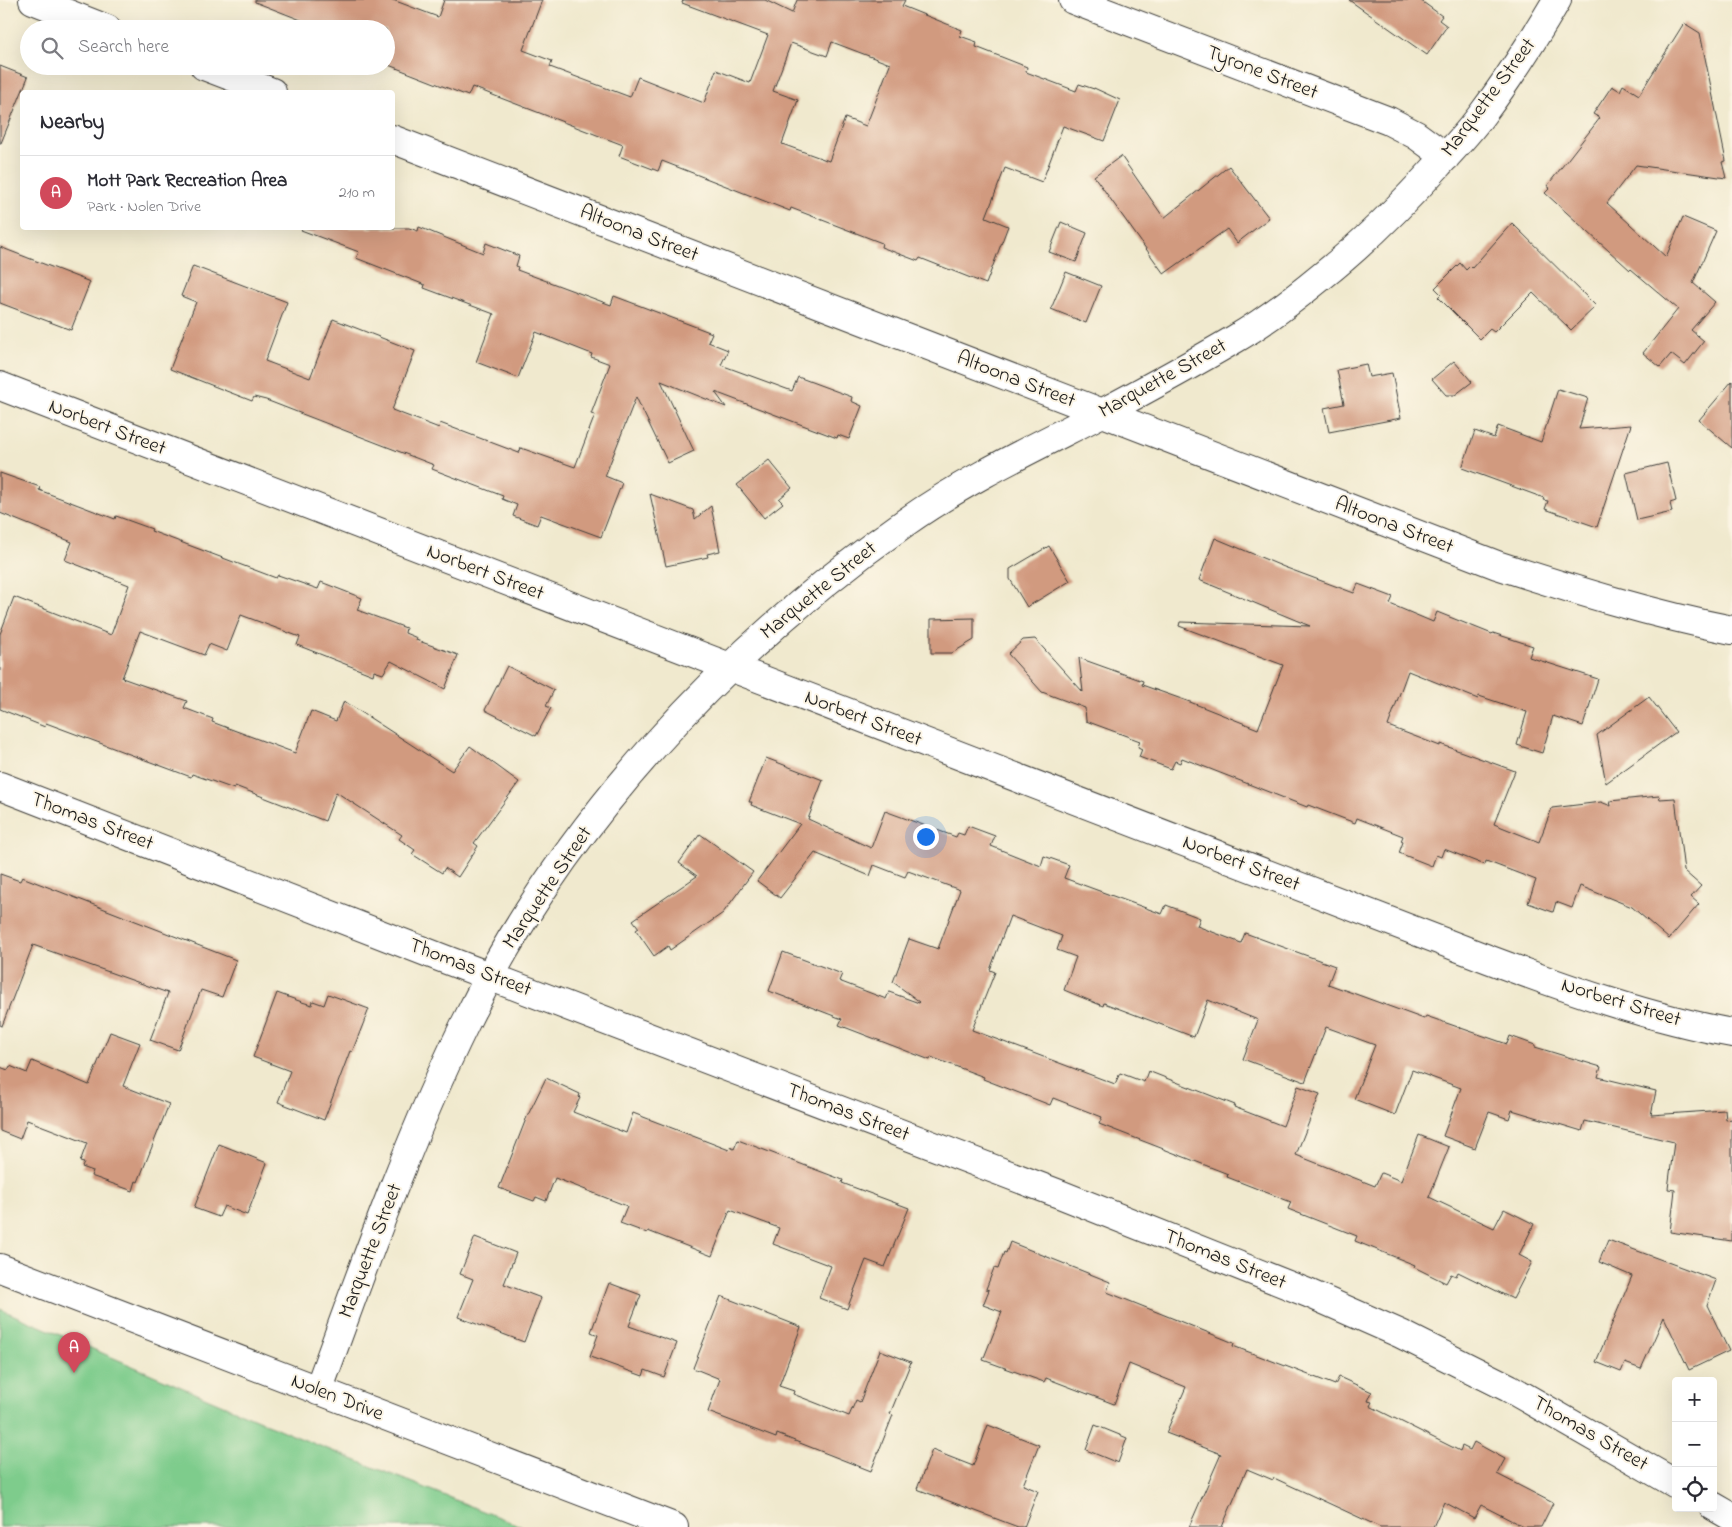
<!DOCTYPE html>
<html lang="en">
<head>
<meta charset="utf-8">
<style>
  body { margin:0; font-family:"Indie Flower",sans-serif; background:#f2f2f3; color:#2b2b33 }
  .controls { position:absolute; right:15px; bottom:15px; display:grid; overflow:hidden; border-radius:5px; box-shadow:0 5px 20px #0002 }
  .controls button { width:45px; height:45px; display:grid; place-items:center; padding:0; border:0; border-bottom:1px solid #e1e1e2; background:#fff; color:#2b2b33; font:25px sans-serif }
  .you { position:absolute; left:925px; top:836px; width:18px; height:18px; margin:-12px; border:4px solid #fff; border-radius:50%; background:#1a73e8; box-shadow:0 0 0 8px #1a73e833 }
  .badge { display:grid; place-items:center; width:32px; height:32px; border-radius:50%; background:#d1495b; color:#fff; font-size:16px; font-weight:700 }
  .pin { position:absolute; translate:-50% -41px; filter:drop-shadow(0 1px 2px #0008) }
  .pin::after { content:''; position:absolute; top:26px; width:18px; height:15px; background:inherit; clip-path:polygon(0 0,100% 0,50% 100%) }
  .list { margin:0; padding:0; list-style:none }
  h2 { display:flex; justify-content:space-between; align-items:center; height:65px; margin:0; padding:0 20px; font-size:21px }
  h2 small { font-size:16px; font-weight:400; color:#7c7c81 }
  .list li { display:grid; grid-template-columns:32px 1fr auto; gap:15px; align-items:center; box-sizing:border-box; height:75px; padding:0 20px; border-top:1px solid #e1e1e2 }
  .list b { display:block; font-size:19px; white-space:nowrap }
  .list p { margin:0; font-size:16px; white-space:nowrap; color:#7c7c81 }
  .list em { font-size:16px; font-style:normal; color:#7c7c81 }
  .icon { flex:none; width:28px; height:28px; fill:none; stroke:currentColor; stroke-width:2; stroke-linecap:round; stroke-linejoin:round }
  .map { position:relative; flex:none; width:1732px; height:1527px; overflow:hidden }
  .search { position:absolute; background:#fff; box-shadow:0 5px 20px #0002; left:20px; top:20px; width:375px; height:55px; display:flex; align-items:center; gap:12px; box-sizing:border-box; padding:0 18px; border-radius:28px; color:#7c7c81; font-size:19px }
  .panel { position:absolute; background:#fff; box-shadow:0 5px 20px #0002; left:20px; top:90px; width:375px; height:140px; border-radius:5px }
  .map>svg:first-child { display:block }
  .green { fill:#7ecc8c; stroke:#4d7454 }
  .building { fill:#d19a7f; fill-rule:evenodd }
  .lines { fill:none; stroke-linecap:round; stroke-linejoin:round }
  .minor-casing { stroke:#3c3b37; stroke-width:30 }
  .minor { stroke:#fff; stroke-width:28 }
  .labels { text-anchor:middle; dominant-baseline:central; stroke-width:4; stroke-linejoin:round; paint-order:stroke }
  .street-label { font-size:21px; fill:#1c1c1c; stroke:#fcf5e5 }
</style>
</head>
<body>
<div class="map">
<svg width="1732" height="1527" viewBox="0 0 1732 1527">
  <rect width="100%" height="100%" fill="#fcf5e5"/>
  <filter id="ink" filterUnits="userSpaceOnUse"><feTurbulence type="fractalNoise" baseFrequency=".02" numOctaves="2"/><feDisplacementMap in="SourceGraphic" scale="10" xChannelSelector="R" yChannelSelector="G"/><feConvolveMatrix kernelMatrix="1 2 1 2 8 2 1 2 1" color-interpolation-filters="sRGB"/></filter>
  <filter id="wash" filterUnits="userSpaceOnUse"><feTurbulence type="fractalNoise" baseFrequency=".0096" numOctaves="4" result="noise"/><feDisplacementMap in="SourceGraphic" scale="20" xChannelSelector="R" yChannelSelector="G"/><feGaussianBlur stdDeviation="1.12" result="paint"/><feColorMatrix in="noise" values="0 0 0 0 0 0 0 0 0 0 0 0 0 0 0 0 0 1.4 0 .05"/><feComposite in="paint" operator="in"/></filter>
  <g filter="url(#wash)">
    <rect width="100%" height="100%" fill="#f0e9ce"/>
    <path class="green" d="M 0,1309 L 295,1436 L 523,1527 L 0,1527 Z"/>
    <g id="blocks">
      <path class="building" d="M 255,0 L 393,0 L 438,17 L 444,0 L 542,0 L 523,50 L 552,61 L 550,67 L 630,97 L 638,77 L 704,103 L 716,70 L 750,83 L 768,35 L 682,3 L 683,0 L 765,0 L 792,13 L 797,0 L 905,0 L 902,6 L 962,30 L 960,36 L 977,42 L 976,47 L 1027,67 L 1026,72 L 1076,91 L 1079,84 L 1094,89 L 1094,88 L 1120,100 L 1104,141 L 1063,126 L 1042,182 L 1005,168 L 986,217 L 1008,226 L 986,284 L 920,258 L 918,261 L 881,247 L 882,243 L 791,208 L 790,211 L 662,161 L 658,171 L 619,156 L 623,145 L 472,87 L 468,96 L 386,64 L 386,29 L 324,29 L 255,2 ZM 832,42 L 890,64 L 866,126 L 845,118 L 829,161 L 782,144 L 798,100 L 773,91 L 791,43 L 827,56 Z
        M 1349,0 L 1420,0 L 1442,16 L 1439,20 L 1447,26 L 1427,55 Z
        M 1684,23 L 1700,33 L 1726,161 L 1722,162 L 1726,178 L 1636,165 L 1607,203 L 1666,257 L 1683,217 L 1716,231 L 1693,283 L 1715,302 L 1691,330 L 1704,341 L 1685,365 L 1671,354 L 1660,367 L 1643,353 L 1678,309 L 1631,269 L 1630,270 L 1545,193 L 1550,188 L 1547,186 L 1600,118 L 1593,114 L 1612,86 L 1620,91 L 1623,85 L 1639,95 Z
        M 0,66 L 28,77 L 1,143 L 0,143 Z
        M 1121,156 L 1164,218 L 1229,166 L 1269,218 L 1237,243 L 1227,229 L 1164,274 L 1094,176 Z
        M 1061,222 L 1087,233 L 1076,262 L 1049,252 Z
        M 1512,223 L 1596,306 L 1571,330 L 1533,293 L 1494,332 L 1490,329 L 1480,339 L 1438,297 L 1441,294 L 1435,288 L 1460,263 L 1466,270 L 1470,266 L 1472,268 Z
        M 419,227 L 483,253 L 486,243 L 519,256 L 516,266 L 518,267 L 517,270 L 611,305 L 614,296 L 712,333 L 708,342 L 728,350 L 721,365 L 792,391 L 798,377 L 852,397 L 851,401 L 862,406 L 849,439 L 838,435 L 837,438 L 715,392 L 726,407 L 661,381 L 694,451 L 668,463 L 636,397 L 605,476 L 622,483 L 601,537 L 541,515 L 537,525 L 513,516 L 517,505 L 502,499 L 503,496 L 432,469 L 434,465 L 266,400 L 254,397 L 252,401 L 170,369 L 196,302 L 181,296 L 193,266 L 287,302 L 265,361 L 310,378 L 333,319 L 415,351 L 392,410 L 439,428 L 440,423 L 519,453 L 521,448 L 575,467 L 595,415 L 591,414 L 610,364 L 591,357 L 592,354 L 536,332 L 518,378 L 476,362 L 494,314 L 424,288 L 425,285 L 356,258 L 359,252 L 301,230 L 302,228 L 409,228 L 418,231 Z
        M 0,247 L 90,282 L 71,330 L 0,303 Z
        M 1066,272 L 1101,286 L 1086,323 L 1051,309 Z
        M 1454,361 L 1472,382 L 1455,395 L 1446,395 L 1432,379 Z
        M 1366,364 L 1369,377 L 1392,373 L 1401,418 L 1329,432 L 1324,408 L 1344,404 L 1337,370 Z
        M 1732,381 L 1732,448 L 1699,420 Z
        M 1558,389 L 1588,398 L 1579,429 L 1631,425 L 1597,527 L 1545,509 L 1548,501 L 1543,500 L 1544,498 L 1462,468 L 1475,431 L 1494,438 L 1498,426 L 1541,442 Z
        M 769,460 L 792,488 L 779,499 L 783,503 L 764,518 L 737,485 Z
        M 1667,463 L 1676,501 L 1670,503 L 1672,512 L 1637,520 L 1626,473 Z
        M 0,473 L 40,487 L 39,490 L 115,519 L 116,516 L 152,529 L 151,531 L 276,578 L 278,575 L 318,589 L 321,582 L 362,598 L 357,610 L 406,628 L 405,633 L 417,638 L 416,640 L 458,655 L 445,689 L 391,661 L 383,674 L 374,671 L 373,675 L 297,645 L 300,637 L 241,615 L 227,651 L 209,644 L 204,655 L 140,631 L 122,678 L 187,701 L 184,708 L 213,719 L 212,722 L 295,753 L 311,711 L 336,721 L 344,701 L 452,771 L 470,746 L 519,782 L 474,843 L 478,846 L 458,877 L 445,868 L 442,873 L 412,854 L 415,850 L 399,839 L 402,835 L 336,792 L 325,821 L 235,786 L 234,789 L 192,774 L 191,777 L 46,723 L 45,727 L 0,709 L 0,634 L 14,597 L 111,635 L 129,585 L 65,560 L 72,542 L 0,513 Z
        M 650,494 L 693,510 L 695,519 L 711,506 L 720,551 L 707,554 L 708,557 L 666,566 Z
        M 1215,538 L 1284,567 L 1354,593 L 1358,584 L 1393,597 L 1390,604 L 1433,622 L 1437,612 L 1492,634 L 1493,633 L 1533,646 L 1529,657 L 1598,679 L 1583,726 L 1553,716 L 1542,753 L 1517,745 L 1527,712 L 1479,696 L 1478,699 L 1408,671 L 1388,726 L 1440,746 L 1440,744 L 1515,771 L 1494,824 L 1539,842 L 1552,808 L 1601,802 L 1611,806 L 1610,801 L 1659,796 L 1660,799 L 1675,798 L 1684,871 L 1701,886 L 1691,897 L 1699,904 L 1669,939 L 1632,907 L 1580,886 L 1572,908 L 1556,902 L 1553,912 L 1528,903 L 1536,880 L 1486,861 L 1485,865 L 1444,849 L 1441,857 L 1436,855 L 1432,866 L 1399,853 L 1403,842 L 1401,841 L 1403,836 L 1357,818 L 1355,823 L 1308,805 L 1307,807 L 1182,758 L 1180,763 L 1175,761 L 1171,769 L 1139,757 L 1142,749 L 1138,747 L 1140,741 L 1086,721 L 1085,708 L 1042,692 L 1008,654 L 1023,640 L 1035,639 L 1083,692 L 1079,658 L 1143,681 L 1142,685 L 1190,702 L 1258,729 L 1283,665 L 1179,626 L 1180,622 L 1310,626 L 1199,580 Z
        M 1049,546 L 1070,581 L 1027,607 L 1010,579 L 1010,569 Z
        M 974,618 L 974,640 L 952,653 L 931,653 L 931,619 Z
        M 507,666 L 554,690 L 546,706 L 551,708 L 536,736 L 485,710 Z
        M 1649,697 L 1676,732 L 1606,783 L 1597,735 Z
        M 766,758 L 823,780 L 808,819 L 871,848 L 885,811 L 956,837 L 958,833 L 964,835 L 968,826 L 995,836 L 991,846 L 1041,866 L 1044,856 L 1069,865 L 1064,878 L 1162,914 L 1166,905 L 1200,918 L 1197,926 L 1241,943 L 1245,933 L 1335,966 L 1328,984 L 1424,1019 L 1426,1016 L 1507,1044 L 1510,1036 L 1535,1045 L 1535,1047 L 1601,1067 L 1598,1077 L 1656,1091 L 1651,1115 L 1725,1110 L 1726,1120 L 1732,1119 L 1732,1241 L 1670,1232 L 1675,1190 L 1668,1189 L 1674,1142 L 1585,1121 L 1582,1131 L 1512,1110 L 1509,1119 L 1489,1112 L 1475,1148 L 1443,1136 L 1461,1088 L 1412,1070 L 1395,1115 L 1354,1099 L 1375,1045 L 1326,1027 L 1305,1082 L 1243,1059 L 1258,1020 L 1208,1000 L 1194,1037 L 1104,1003 L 1103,1006 L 1064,990 L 1076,957 L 1057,950 L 1062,936 L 1010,916 L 990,970 L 995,972 L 972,1030 L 1115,1084 L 1120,1073 L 1144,1082 L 1148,1071 L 1235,1105 L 1234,1107 L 1283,1126 L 1298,1086 L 1320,1094 L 1296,1155 L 1375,1186 L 1381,1173 L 1401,1181 L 1419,1135 L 1449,1147 L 1429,1197 L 1494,1228 L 1504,1209 L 1534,1224 L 1519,1255 L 1532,1262 L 1513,1299 L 1458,1272 L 1456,1276 L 1451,1274 L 1446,1283 L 1414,1267 L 1415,1265 L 1355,1241 L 1357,1236 L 1288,1209 L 1291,1202 L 1227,1177 L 1228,1174 L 1099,1124 L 1102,1117 L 1053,1098 L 1050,1105 L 983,1079 L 984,1077 L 931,1057 L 930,1060 L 839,1025 L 842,1019 L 769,991 L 783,952 L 842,974 L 839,981 L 886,999 L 889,992 L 919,1003 L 920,1002 L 893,982 L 909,939 L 938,949 L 960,890 L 908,871 L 905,877 L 874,865 L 870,876 L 815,853 L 780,898 L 757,881 L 800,824 L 751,805 L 752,802 L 749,802 Z
        M 700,834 L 753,872 L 723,913 L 670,950 L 668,946 L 654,956 L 636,930 L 639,928 L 633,920 L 697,876 L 679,863 Z
        M 0,874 L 20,881 L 22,877 L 236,960 L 222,997 L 201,990 L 178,1050 L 150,1040 L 168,993 L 33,945 L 2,1026 L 0,1025 Z
        M 277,993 L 302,1002 L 312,1005 L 313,1001 L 324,1005 L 328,994 L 369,1009 L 352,1052 L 350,1051 L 324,1120 L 278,1102 L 290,1071 L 253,1057 Z
        M 110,1032 L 140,1043 L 123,1086 L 169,1104 L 138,1182 L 136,1181 L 133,1191 L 91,1176 L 93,1171 L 82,1167 L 84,1163 L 80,1162 L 87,1143 L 27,1120 L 20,1139 L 0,1131 L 0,1067 L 8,1070 L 10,1066 L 27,1073 L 32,1061 L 89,1085 Z
        M 546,1078 L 580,1094 L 579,1097 L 580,1098 L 573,1112 L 626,1133 L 633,1113 L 729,1150 L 730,1147 L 734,1149 L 738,1140 L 843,1180 L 842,1183 L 909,1208 L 885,1267 L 866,1260 L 847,1309 L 819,1298 L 831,1266 L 773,1244 L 779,1228 L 730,1210 L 712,1256 L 648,1231 L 647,1233 L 620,1223 L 627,1206 L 555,1178 L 546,1201 L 536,1197 L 534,1201 L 499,1188 L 526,1119 Z
        M 219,1144 L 267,1163 L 247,1215 L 224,1206 L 219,1217 L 194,1208 Z
        M 475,1237 L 516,1253 L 504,1284 L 541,1298 L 524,1342 L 458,1317 L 473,1279 L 460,1274 Z
        M 1608,1240 L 1716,1280 L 1707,1305 L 1729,1351 L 1689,1370 L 1664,1317 L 1641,1369 L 1625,1363 L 1621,1372 L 1596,1362 L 1632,1276 L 1599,1262 Z
        M 1010,1242 L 1110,1282 L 1107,1292 L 1234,1343 L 1233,1346 L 1335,1385 L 1339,1377 L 1372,1392 L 1368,1401 L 1372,1402 L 1370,1406 L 1460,1451 L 1462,1446 L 1470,1450 L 1474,1442 L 1505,1459 L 1497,1474 L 1553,1503 L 1541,1527 L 1524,1527 L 1481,1505 L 1474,1518 L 1444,1502 L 1433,1527 L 1380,1527 L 1274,1478 L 1273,1480 L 1247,1469 L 1222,1527 L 1189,1527 L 1221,1454 L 1166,1433 L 1186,1387 L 1129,1364 L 1114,1404 L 1046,1378 L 1044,1382 L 983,1360 L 1002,1312 L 983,1305 L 989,1290 L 986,1289 L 994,1268 L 998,1269 L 1004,1252 L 1006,1253 Z
        M 609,1283 L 641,1295 L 629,1326 L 677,1343 L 664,1377 L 645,1370 L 643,1376 L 590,1357 L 598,1335 L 591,1332 Z
        M 721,1296 L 801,1327 L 779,1386 L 794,1391 L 793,1394 L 849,1416 L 856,1400 L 860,1402 L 880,1350 L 911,1362 L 890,1414 L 893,1415 L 871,1471 L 777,1434 L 776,1438 L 708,1412 L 720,1379 L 693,1368 Z
        M 988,1425 L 1039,1445 L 1023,1485 L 1038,1491 L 1024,1527 L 1018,1527 L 917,1489 L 932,1450 L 973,1466 Z
        M 1095,1425 L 1127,1438 L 1118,1463 L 1086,1450 Z"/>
    </g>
  </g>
  <g filter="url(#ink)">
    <use href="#blocks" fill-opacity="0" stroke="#3c3b37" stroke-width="1"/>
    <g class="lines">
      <defs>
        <path id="minor" d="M 33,0 L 107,29
          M 1073,0 L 1389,121 L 1416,135 L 1446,157
          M 204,66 L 272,92
          M 392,139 L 1497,565 C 1574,590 1652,614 1732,630
          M 0,386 L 1488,959 C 1568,989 1649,1018 1732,1033
          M 0,786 L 439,957 L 1062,1195 L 1308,1293 L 1401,1334 L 1509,1388 L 1676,1484
          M 0,1268 L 674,1527
          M 318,1391 C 363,1268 407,1142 465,1024 C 563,824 725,649 906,522 C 967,479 1034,448 1100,414 C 1145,390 1191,365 1235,339 C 1266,321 1293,300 1321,277 C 1364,243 1402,205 1439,164 C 1454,148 1470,131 1483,113 C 1510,77 1534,39 1557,0
          M 1713,1506 L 1732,1517"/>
      </defs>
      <use href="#minor" class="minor-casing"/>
      <use href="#minor" class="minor"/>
    </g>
  </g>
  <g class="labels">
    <g class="street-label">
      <text transform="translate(1262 73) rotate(21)">Tyrone Street</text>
      <text transform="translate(1489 98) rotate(-53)">Marquette Street</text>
      <text transform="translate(639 234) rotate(21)">Altoona Street</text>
      <text transform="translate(1163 379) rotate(-29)">Marquette Street</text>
      <text transform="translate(1016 380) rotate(21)">Altoona Street</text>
      <text transform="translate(107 428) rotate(21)">Norbert Street</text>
      <text transform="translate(1394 526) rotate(21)">Altoona Street</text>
      <text transform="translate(485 573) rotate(21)">Norbert Street</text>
      <text transform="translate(819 591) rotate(-39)">Marquette Street</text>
      <text transform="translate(863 719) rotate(21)">Norbert Street</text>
      <text transform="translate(92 822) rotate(21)">Thomas Street</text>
      <text transform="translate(1241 864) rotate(21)">Norbert Street</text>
      <text transform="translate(548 888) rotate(-56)">Marquette Street</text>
      <text transform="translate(470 968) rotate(21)">Thomas Street</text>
      <text transform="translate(1621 1003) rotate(17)">Norbert Street</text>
      <text transform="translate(848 1113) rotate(21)">Thomas Street</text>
      <text transform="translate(371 1251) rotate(-69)">Marquette Street</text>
      <text transform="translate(1225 1260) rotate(22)">Thomas Street</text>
      <text transform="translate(337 1398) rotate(21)">Nolen Drive</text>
      <text transform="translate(1590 1434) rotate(30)">Thomas Street</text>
    </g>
  </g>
</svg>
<div class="controls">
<button>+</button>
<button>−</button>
<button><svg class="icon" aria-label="locate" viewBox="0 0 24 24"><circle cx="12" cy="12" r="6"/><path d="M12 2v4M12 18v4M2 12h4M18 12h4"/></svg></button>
</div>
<div class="you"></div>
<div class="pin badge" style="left:74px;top:1373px">A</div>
<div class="search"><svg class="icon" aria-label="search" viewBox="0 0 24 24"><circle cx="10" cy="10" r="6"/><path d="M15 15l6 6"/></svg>Search here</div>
<section class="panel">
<h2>Nearby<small></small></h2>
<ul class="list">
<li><span class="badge">A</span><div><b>Mott Park Recreation Area</b><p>Park · Nolen Drive</p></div><em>210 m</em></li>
</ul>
</section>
</div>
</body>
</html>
